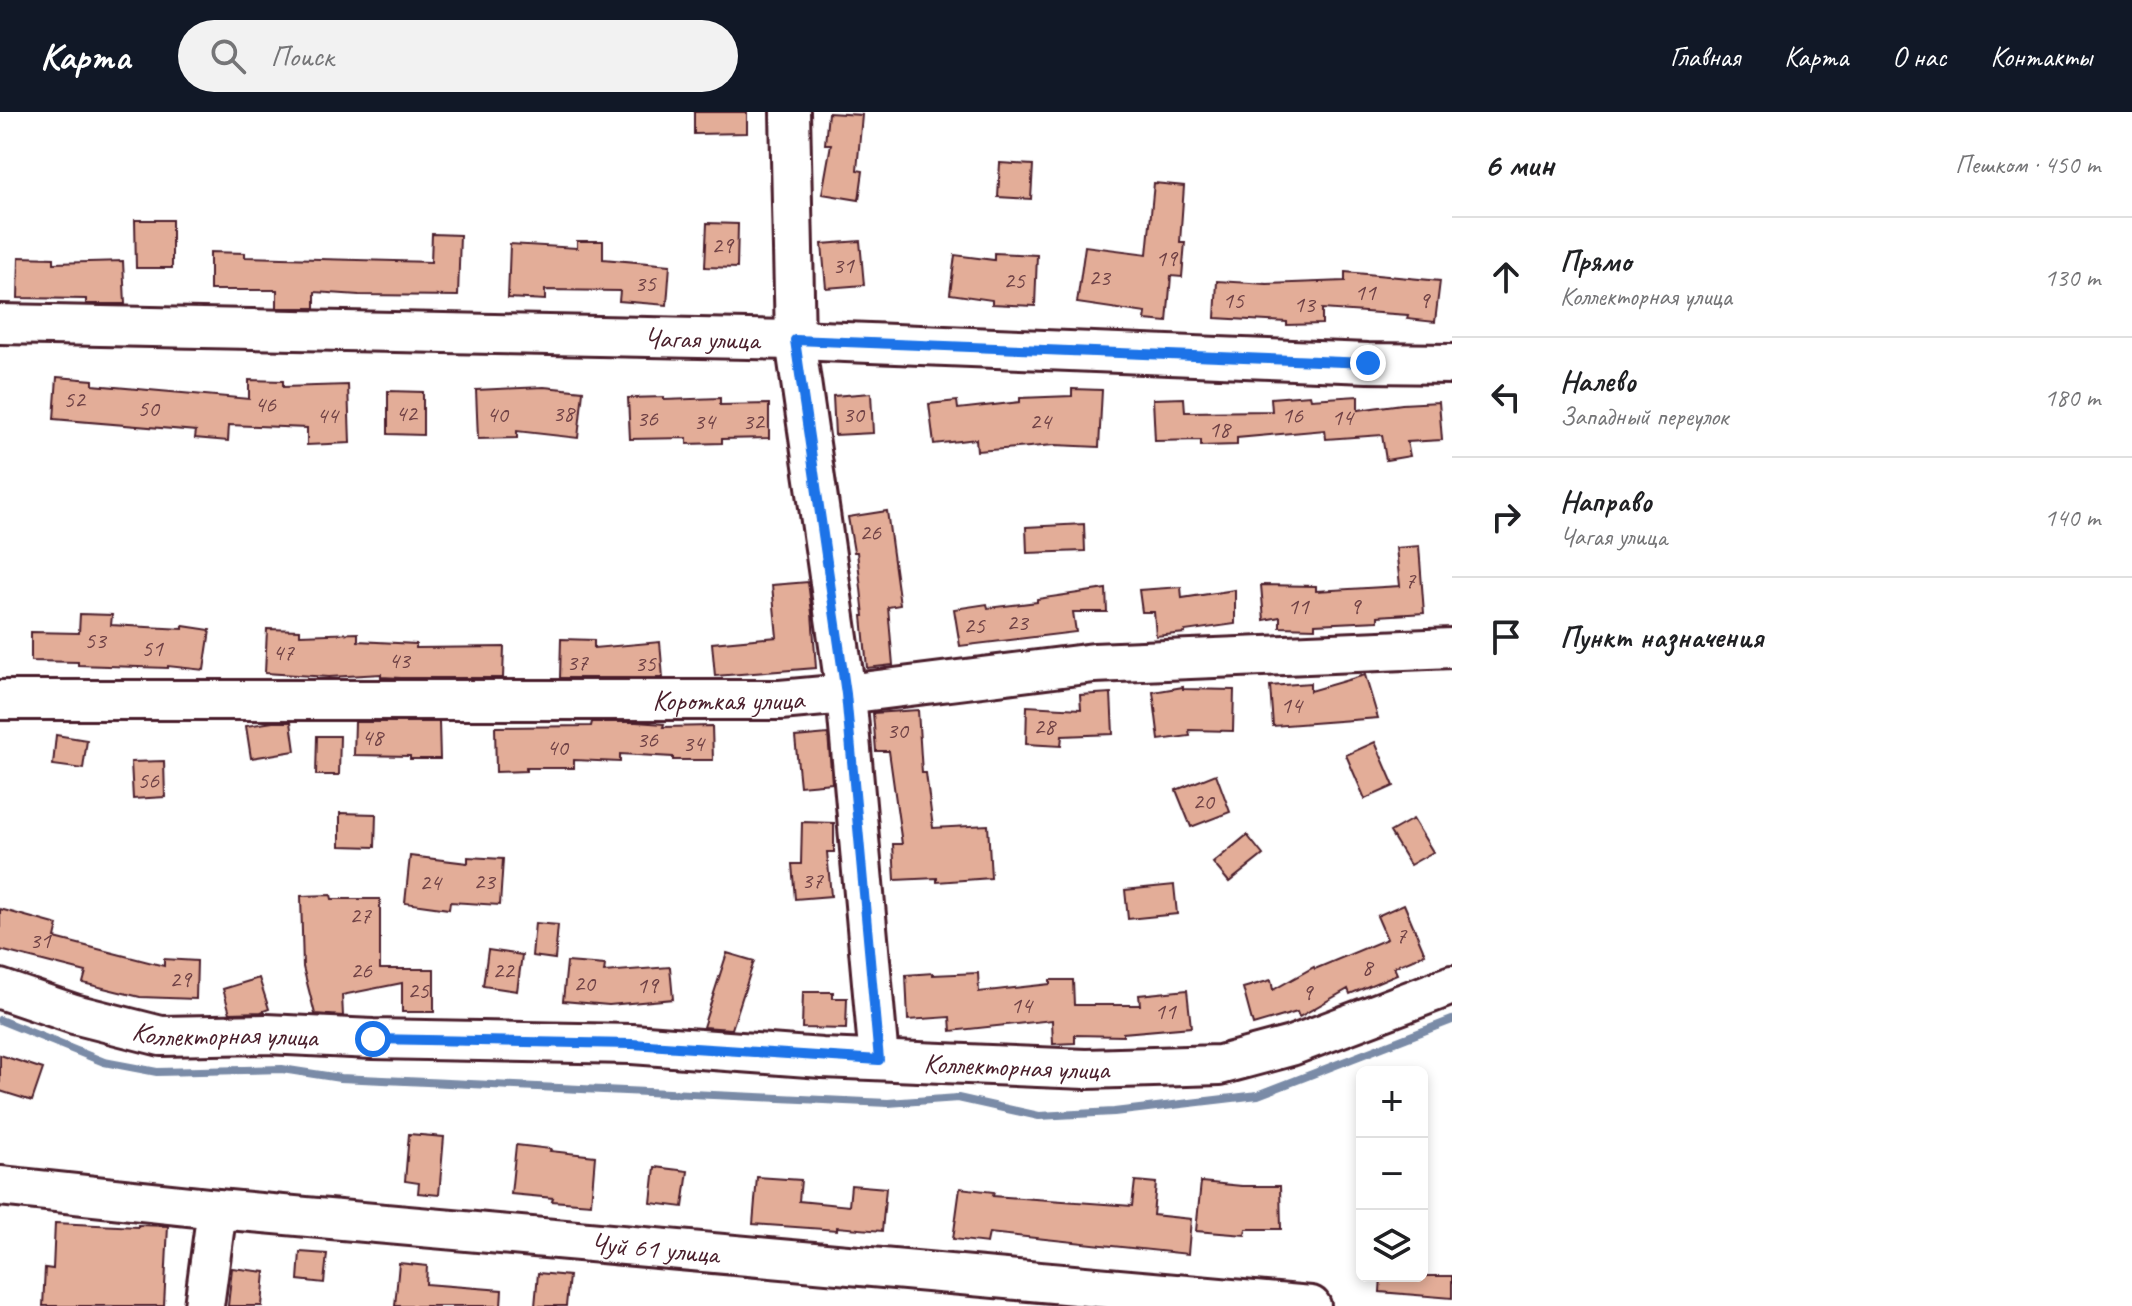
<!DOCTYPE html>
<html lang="ru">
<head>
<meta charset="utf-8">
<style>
  body { margin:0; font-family:Caveat,sans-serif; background:#f2f2f2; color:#202124 }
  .controls { position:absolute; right:24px; bottom:24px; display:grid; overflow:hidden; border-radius:12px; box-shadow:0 4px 12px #0003 }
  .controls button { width:72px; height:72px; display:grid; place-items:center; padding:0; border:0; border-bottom:2px solid #e0e0e0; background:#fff; color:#202124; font:40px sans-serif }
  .stop { position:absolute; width:24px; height:24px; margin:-18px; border:6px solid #1a73e8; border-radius:50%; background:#fff }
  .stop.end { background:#1a73e8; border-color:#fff; box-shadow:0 2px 8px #0008 }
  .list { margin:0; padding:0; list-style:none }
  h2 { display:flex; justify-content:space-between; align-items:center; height:104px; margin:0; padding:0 32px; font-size:34px }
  h2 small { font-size:26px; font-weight:400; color:#757577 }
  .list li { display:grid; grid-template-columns:52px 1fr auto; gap:24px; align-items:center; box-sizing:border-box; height:120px; padding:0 32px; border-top:2px solid #e0e0e0 }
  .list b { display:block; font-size:30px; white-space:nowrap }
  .list p { margin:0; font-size:26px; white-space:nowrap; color:#757577 }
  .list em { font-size:26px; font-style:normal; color:#757577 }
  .icon { flex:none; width:44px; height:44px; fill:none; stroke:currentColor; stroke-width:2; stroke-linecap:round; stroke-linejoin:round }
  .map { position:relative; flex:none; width:1452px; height:1194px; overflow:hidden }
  header { display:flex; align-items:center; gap:48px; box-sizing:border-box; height:112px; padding:0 40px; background:#111827; color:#fff }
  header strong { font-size:38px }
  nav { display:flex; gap:44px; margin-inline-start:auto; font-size:28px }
  .search { width:560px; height:72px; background:#f2f2f2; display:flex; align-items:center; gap:20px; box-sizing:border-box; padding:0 28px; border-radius:44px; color:#757577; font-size:30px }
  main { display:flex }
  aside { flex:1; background:#fff }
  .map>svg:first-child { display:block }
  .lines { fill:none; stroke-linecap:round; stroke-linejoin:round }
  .stream { stroke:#7a8ba7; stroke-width:8 }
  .building { fill:#e3ad98; stroke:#4a1f2b; stroke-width:2 }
  .minor-casing { stroke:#4a1f2b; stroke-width:44 }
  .minor { stroke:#fff; stroke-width:38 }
  .route { stroke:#1a73e8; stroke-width:10 }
  .labels { text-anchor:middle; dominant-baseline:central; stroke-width:7; stroke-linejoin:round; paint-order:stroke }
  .number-label { font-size:24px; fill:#704246 }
  .street-label { font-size:28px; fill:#4a1f2b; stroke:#fff }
</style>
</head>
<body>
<header>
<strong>Карта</strong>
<div class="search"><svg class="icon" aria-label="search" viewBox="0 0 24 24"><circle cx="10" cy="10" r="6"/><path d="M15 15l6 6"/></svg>Поиск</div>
<nav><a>Главная</a><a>Карта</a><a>О нас</a><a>Контакты</a></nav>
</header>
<main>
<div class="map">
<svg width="1452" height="1194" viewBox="0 0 1452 1194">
  <rect width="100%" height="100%" fill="#fff"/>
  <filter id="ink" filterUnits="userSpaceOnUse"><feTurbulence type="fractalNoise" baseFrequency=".0125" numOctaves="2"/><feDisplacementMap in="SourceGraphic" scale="16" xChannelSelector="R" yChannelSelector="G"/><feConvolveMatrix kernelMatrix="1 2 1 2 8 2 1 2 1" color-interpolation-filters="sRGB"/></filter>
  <g filter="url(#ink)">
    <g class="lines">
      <path class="stream" d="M 0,908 L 104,950 L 157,960 L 282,957 L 340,966 L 888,991 L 958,986 L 1039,1004 L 1114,1000 L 1258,983 L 1452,908"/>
    </g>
    <path class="building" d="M 694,0 L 747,0 L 747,21 L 694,22 Z
      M 828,1 L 862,3 L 857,58 L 863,59 L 859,88 L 822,82 L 831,32 L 825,32 Z
      M 1000,51 L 1033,53 L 1031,87 L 998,85 Z
      M 1154,71 L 1184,74 L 1180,130 L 1185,130 L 1182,165 L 1171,164 L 1167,210 L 1145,208 L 1146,201 L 1077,191 L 1085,134 L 1147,142 Z
      M 135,108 L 172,108 L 172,156 L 136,156 Z
      M 707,111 L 738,112 L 737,156 L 705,155 Z
      M 432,122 L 460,123 L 458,184 L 359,183 L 315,180 L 315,196 L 277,196 L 277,178 L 210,178 L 210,140 L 245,141 L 245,145 L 431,150 Z
      M 577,129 L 603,129 L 603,147 L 670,153 L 667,193 L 619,189 L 620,179 L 545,178 L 545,188 L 508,186 L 510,132 L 577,136 Z
      M 860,129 L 864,173 L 826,176 L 822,132 Z
      M 994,141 L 1037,143 L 1035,194 L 992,192 L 992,188 L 950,182 L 955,143 L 994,148 Z
      M 19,145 L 54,146 L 54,151 L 123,149 L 125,192 L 86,192 L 86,187 L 18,186 Z
      M 1345,160 L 1440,169 L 1435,210 L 1407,207 L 1408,203 L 1322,197 L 1322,212 L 1287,213 L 1287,210 L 1215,206 L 1217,169 L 1267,172 L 1345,169 Z
      M 57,265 L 93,268 L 93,273 L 249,287 L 249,268 L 283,269 L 283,275 L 348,273 L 350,331 L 307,333 L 307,316 L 229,313 L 228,329 L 195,326 L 196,319 L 54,307 Z
      M 544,275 L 583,279 L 578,326 L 517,319 L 517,326 L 478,327 L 476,278 Z
      M 1072,277 L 1102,278 L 1099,335 L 1055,333 L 977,339 L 976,327 L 934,332 L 929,292 L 957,289 L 958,297 L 1020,290 L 1020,286 L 1072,284 Z
      M 388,279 L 423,280 L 423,323 L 388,322 Z
      M 871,281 L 873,321 L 835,323 L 833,284 Z
      M 1310,283 L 1311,287 L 1358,284 L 1358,298 L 1402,292 L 1439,290 L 1442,328 L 1407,330 L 1410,344 L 1386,348 L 1382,323 L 1326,327 L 1325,318 L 1237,326 L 1237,333 L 1201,334 L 1201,328 L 1155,329 L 1153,287 L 1184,286 L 1185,300 L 1272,299 L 1271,286 Z
      M 664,285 L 664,288 L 720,286 L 720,293 L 769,292 L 769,326 L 722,327 L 722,331 L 687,332 L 687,326 L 630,327 L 628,286 Z
      M 887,399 L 900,493 L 888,495 L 893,553 L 867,556 L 862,504 L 864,504 L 857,440 L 854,440 L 848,405 Z
      M 1084,412 L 1085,439 L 1027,441 L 1026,415 Z
      M 1419,434 L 1424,501 L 1378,504 L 1378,509 L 1315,512 L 1315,516 L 1280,515 L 1280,505 L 1264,508 L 1261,473 L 1316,474 L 1316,479 L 1400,474 L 1396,436 Z
      M 808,470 L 812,501 L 816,556 L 715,564 L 712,531 L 777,525 L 772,473 Z
      M 1181,475 L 1182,486 L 1235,478 L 1235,512 L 1185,519 L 1185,521 L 1156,524 L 1154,500 L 1142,500 L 1139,478 Z
      M 1106,477 L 1107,500 L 1073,500 L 1076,520 L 960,534 L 954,497 L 987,492 L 988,496 L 1037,490 L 1037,487 Z
      M 80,502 L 112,503 L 111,513 L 183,517 L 183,514 L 210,518 L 204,558 L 168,554 L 168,556 L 78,553 L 78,550 L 31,549 L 31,520 L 79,521 Z
      M 267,517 L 300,518 L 300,523 L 358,521 L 358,529 L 416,532 L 416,536 L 504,535 L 503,566 L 401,566 L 381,565 L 381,562 L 329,565 L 265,561 Z
      M 561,527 L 594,528 L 594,536 L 660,530 L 663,566 L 560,566 Z
      M 1365,563 L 1378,606 L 1273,614 L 1270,574 L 1310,571 L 1310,579 Z
      M 1183,575 L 1183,577 L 1234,578 L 1233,619 L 1189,618 L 1190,624 L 1159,628 L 1153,580 Z
      M 1111,581 L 1113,622 L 1062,624 L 1061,634 L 1026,632 L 1027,594 L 1081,597 L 1080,583 Z
      M 918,598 L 922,661 L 926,661 L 933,716 L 988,713 L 991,766 L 937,770 L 937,766 L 895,768 L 893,732 L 902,732 L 889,639 L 876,639 L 873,601 Z
      M 273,610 L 291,610 L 295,639 L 251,646 L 246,614 Z
      M 355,610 L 439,610 L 440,647 L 410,647 L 410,644 L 354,643 Z
      M 592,610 L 636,610 L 664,612 L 663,615 L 712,614 L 713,648 L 673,648 L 673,645 L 620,642 L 620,650 L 574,648 L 574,656 L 526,656 L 526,659 L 496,660 L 495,615 L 591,614 Z
      M 828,622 L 832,671 L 800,674 L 795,625 Z
      M 56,623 L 87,628 L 83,657 L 53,653 Z
      M 317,624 L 340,624 L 339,663 L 316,663 Z
      M 1375,630 L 1394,674 L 1365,687 L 1346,643 Z
      M 164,649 L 165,685 L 133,687 L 131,650 Z
      M 1216,662 L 1230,700 L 1191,715 L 1176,678 Z
      M 340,701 L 376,702 L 375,735 L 340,734 Z
      M 1413,707 L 1433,740 L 1410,753 L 1390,720 Z
      M 802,710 L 834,711 L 834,740 L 827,740 L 831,784 L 795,787 L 792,752 L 801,752 Z
      M 1247,723 L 1263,743 L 1229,770 L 1213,751 Z
      M 410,744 L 468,751 L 468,745 L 503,747 L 500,793 L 450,790 L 449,797 L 405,791 Z
      M 1174,773 L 1177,802 L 1128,807 L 1125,778 Z
      M 331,783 L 332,787 L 380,787 L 380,857 L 434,857 L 434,900 L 402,900 L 402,871 L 342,883 L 343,904 L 315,902 L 303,855 L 301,784 Z
      M 1404,792 L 1425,842 L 1394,855 L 1397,862 L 1350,882 L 1348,877 L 1299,905 L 1297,900 L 1253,913 L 1243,876 L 1271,868 L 1273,878 L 1314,855 L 1315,857 L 1387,827 L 1377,804 Z
      M 0,797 L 58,813 L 55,826 L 164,854 L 164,847 L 197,849 L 196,887 L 140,885 L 83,871 L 86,860 L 0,838 Z
      M 535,811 L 558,813 L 555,847 L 532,844 Z
      M 488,838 L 522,843 L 517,879 L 483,874 Z
      M 727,841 L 754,849 L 732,917 L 703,915 Z
      M 567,850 L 605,853 L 604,860 L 670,855 L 673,887 L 609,893 L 563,889 Z
      M 933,861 L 933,863 L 978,861 L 979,880 L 1050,872 L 1050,868 L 1073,868 L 1074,893 L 1140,893 L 1139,883 L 1187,878 L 1191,915 L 1123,921 L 1123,924 L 1075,923 L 1075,931 L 1053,932 L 1052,908 L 951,919 L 950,905 L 908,908 L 906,863 Z
      M 259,866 L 269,897 L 261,900 L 230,901 L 223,877 Z
      M 803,880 L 833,880 L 833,886 L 847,886 L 846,917 L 802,916 Z
      M 0,943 L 43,957 L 32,989 L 0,979 Z
      M 409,1022 L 444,1025 L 439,1083 L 418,1081 L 419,1071 L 405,1069 Z
      M 516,1033 L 551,1037 L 550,1039 L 595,1044 L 591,1092 L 552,1089 L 553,1086 L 511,1082 Z
      M 655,1055 L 688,1059 L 683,1095 L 651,1091 Z
      M 757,1065 L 801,1068 L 799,1089 L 849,1094 L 851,1073 L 886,1076 L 882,1119 L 837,1115 L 837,1118 L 753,1112 Z
      M 1135,1069 L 1156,1071 L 1153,1103 L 1191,1107 L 1188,1142 L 989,1121 L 987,1131 L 953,1127 L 960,1076 L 994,1080 L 993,1084 L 1132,1094 Z
      M 1201,1070 L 1242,1074 L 1280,1074 L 1281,1117 L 1246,1117 L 1245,1123 L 1196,1119 Z
      M 55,1111 L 138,1115 L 138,1113 L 168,1114 L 164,1194 L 43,1194 L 45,1156 L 53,1157 Z
      M 300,1140 L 327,1142 L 324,1171 L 298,1168 Z
      M 399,1151 L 427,1154 L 426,1172 L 502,1178 L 501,1194 L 395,1194 Z
      M 232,1156 L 265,1160 L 262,1194 L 228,1194 Z
      M 538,1161 L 569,1164 L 566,1194 L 535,1194 Z
      M 1381,1164 L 1452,1164 L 1452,1186 L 1380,1180 Z"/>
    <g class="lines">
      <defs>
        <g id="minor">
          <path d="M 790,0 L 795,228 L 846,582 L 879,948"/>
          <path id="s1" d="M 0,212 L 795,228 L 1368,251 L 1452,252"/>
          <path id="s2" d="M 0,588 L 780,588 L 846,582 L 1094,551 L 1452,536"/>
          <path id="s3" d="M 0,877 L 74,902 L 161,924 L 266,922 L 373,927 L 632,932 L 822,946 L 1086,957 L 1220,953 L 1291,934 L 1452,873"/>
          <path id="s4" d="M 0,1074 L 217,1097 L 1311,1194"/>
          <path d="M 204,1194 L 217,1097"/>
        </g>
      </defs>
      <use href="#minor" class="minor-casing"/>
      <use href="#minor" class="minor"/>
    </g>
  </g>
  <g class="lines" filter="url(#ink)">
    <path class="route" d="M 373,927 L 632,932 L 879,948 L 846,582 L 795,228 L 1368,251"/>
  </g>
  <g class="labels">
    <g class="number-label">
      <text x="722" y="133">29</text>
      <text x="1166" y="146">19</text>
      <text x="843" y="153">31</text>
      <text x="1099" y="165">23</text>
      <text x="1014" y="168">25</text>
      <text x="645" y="171">35</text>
      <text x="1365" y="180">11</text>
      <text x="1233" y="188">15</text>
      <text x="1424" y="188">9</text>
      <text x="1304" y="192">13</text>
      <text x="74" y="287">52</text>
      <text x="265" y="292">46</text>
      <text x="148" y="296">50</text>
      <text x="406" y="301">42</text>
      <text x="563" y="301">38</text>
      <text x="497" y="302">40</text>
      <text x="853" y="302">30</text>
      <text x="327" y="303">44</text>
      <text x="1292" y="303">16</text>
      <text x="1342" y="305">14</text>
      <text x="647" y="306">36</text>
      <text x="704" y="309">34</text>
      <text x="753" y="309">32</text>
      <text x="1040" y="309">24</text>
      <text x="1219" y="317">18</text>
      <text x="870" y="420">26</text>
      <text x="1410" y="468">7</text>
      <text x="1298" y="494">11</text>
      <text x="1355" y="494">9</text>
      <text x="1017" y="510">23</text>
      <text x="974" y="513">25</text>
      <text x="95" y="528">53</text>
      <text x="152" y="536">51</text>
      <text x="283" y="540">47</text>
      <text x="399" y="548">43</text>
      <text x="577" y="550">37</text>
      <text x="645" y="551">35</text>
      <text x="1291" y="593">14</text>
      <text x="1044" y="614">28</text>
      <text x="897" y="618">30</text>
      <text x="372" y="625">48</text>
      <text x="647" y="627">36</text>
      <text x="693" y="631">34</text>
      <text x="557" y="635">40</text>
      <text x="148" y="668">56</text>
      <text x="1203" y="689">20</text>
      <text x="812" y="768">37</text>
      <text x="484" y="769">23</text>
      <text x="430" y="770">24</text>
      <text x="360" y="803">27</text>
      <text x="1401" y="823">7</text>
      <text x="40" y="828">31</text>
      <text x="1367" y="855">8</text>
      <text x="361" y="858">26</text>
      <text x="503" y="858">22</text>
      <text x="180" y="867">29</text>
      <text x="584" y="871">20</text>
      <text x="647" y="873">19</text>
      <text x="418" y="878">25</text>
      <text x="1307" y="880">9</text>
      <text x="1021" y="893">14</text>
      <text x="1165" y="899">11</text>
    </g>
    <g class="street-label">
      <text stroke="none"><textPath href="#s1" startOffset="702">Чагая улица</textPath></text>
      <text stroke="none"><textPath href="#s2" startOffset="728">Короткая улица</textPath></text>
      <text stroke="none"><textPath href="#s3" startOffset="232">Коллекторная улица</textPath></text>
      <text stroke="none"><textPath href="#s3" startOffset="1024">Коллекторная улица</textPath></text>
      <text stroke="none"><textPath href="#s4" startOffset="658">Чуй 61 улица</textPath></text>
    </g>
  </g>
</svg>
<div class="controls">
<button>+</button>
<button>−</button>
<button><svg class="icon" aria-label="layers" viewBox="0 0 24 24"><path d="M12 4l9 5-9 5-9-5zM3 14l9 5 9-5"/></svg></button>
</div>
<div class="stop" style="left:373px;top:927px"></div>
<div class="stop end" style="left:1368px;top:251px"></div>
</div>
<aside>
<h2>6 мин<small>Пешком · 450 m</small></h2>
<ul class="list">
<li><svg class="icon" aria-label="ahead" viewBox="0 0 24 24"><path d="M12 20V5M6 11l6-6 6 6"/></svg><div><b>Прямо</b><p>Коллекторная улица</p></div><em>130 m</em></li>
<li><svg class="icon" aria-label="left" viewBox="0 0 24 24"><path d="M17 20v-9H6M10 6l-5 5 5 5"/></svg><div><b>Налево</b><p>Западный переулок</p></div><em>180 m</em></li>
<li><svg class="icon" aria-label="right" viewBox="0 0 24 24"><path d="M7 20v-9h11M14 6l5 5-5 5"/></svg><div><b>Направо</b><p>Чагая улица</p></div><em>140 m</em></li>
<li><svg class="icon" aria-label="arrive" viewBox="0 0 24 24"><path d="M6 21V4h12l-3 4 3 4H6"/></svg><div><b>Пункт назначения</b></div></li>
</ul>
</aside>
</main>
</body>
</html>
